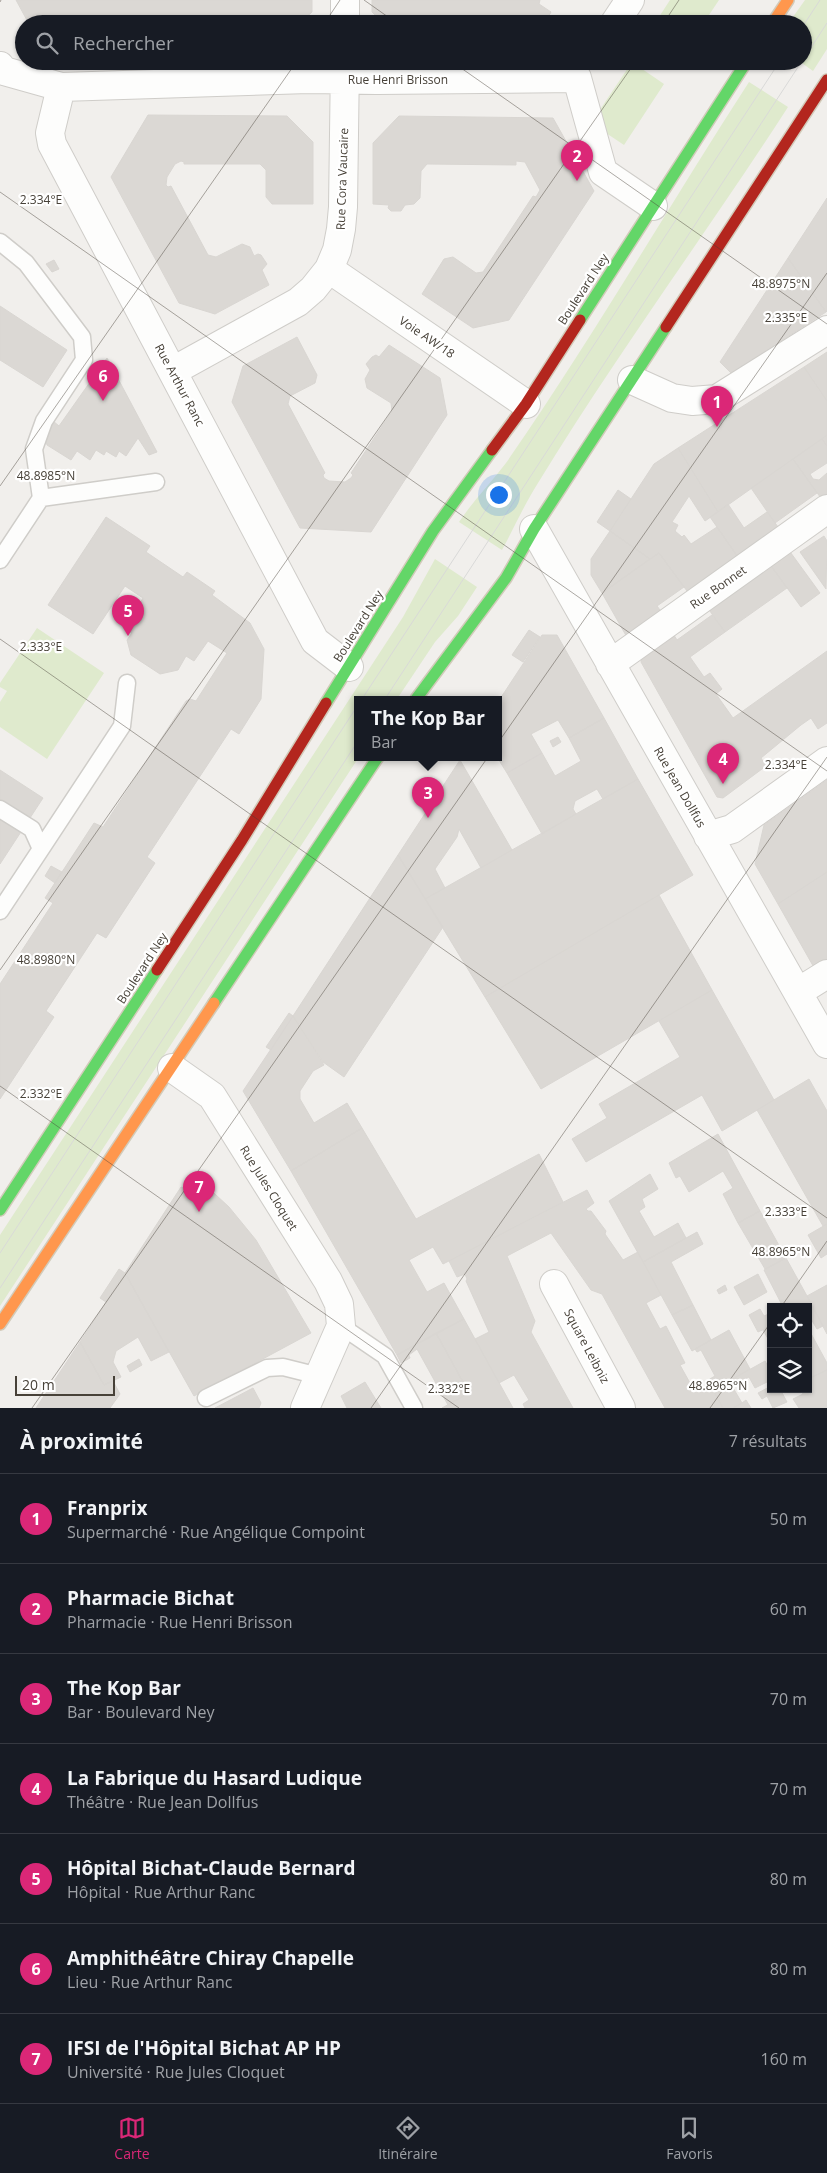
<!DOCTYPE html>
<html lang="fr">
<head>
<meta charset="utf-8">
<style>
  body { margin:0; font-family:"Open Sans",sans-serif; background:#242831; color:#f1f3f6 }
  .controls { position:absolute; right:15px; bottom:15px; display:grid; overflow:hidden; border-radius:0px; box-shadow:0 1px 4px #0004 }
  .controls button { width:45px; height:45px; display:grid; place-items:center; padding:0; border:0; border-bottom:1px solid #363941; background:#171b24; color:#f1f3f6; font:25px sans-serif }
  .scale { position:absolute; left:15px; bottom:12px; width:100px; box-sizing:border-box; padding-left:5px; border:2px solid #474138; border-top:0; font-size:14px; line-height:18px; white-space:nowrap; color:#474138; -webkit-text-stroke:4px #fff; paint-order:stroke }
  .you { position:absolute; left:498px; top:494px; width:18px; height:18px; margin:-12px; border:4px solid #fff; border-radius:50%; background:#1a73e8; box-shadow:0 0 0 8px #1a73e833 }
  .badge { display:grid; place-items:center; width:32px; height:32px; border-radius:50%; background:#db2777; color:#fff; font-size:16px; font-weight:700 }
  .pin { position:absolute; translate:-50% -41px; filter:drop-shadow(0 1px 2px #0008) }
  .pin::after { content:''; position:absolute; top:26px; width:18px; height:15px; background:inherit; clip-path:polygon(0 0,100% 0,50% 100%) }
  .popup { position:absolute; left:354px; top:696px; width:148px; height:65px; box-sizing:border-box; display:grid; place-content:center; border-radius:0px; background:#171b24; filter:drop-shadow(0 1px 4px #0005); font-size:16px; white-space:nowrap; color:#9ea1a6 }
  .popup b { font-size:19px; color:#f1f3f6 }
  .popup::after { content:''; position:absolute; left:50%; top:100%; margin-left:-10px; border:10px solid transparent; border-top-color:#171b24 }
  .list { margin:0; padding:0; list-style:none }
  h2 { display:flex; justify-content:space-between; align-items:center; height:65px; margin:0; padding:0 20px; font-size:21px }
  h2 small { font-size:16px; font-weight:400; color:#9ea1a6 }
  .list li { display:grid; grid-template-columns:32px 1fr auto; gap:15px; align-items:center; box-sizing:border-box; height:90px; padding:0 20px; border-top:1px solid #363941 }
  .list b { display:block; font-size:19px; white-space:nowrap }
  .list p { margin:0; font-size:16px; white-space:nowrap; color:#9ea1a6 }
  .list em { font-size:16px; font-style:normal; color:#9ea1a6 }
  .icon { flex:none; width:28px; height:28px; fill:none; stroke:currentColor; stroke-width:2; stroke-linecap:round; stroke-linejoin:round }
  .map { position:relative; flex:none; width:827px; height:1408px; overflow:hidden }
  .search { position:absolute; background:#171b24; box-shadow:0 1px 4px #0004; left:15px; right:15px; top:15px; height:55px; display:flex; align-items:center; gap:12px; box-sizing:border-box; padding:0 18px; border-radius:28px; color:#9ea1a6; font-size:19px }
  .sheet { height:695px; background:#171b24 }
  nav { display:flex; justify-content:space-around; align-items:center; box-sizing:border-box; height:70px; border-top:1px solid #363941; background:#171b24; font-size:14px; color:#9ea1a6 }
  nav a { display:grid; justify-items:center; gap:2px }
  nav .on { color:#db2777 }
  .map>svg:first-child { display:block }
  .green { fill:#dfeacd }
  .building { fill:#dbd8d4; stroke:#d9d6d2 }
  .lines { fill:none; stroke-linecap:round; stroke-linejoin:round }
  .lane-casing { stroke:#cfcdc9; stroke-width:19 }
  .street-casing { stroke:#cfcdc9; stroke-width:30 }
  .fast-casing { stroke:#d2cbba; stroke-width:14 }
  .slow-casing { stroke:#d2cbba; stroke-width:14 }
  .jam-casing { stroke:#d2cbba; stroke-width:14 }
  .lane { stroke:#fdfdfc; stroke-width:16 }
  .street { stroke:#fdfdfc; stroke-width:28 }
  .fast { stroke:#63d668; stroke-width:11 }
  .slow { stroke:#ff974d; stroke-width:11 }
  .jam { stroke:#b3261e; stroke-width:11 }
  .tram { stroke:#d9d9d8; stroke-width:1 }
  .ticks { fill:none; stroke:#474138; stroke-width:1; stroke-opacity:0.45 }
  .labels { text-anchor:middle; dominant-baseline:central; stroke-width:4.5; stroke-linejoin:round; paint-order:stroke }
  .street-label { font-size:12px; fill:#474138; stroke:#fff }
  .ticks-label { font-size:12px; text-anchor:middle; fill:#474138; stroke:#fff; stroke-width:4.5; stroke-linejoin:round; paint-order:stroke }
</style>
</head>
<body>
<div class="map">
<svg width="827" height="1408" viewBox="0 0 827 1408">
  <rect width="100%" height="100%" fill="#f1efec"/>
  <path class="green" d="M 670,0 L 719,0 L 703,24 L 662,24 L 657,20 Z
    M 805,0 L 827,0 L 827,49 L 813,71 L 799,61 L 803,61 L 803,24 L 788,24 Z
    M 632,62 L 664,84 L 624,145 L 591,123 Z
    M 749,82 L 788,107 C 706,234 616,355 538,483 C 524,505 514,528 502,550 L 459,522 C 473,501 491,483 506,463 C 592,339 667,209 749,82 Z
    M 435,559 L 477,587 L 458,616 L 435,642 L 397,699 L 358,699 L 359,757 L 0,1306 L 0,1235 L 403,617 Z
    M 37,628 L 104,673 L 47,759 L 0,727 L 0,702 L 7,691 L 0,687 L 0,683 Z"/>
  <path class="building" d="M 16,0 L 312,0 L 312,12 L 299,24 L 29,24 Z
    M 372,0 L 540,0 L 539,4 L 551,12 L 544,24 L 384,24 L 372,12 Z
    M 148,115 L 287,116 L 313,142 L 313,204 L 272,204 L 266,197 L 266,170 L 260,164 L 184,164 L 184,162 L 181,161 L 175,164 L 167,177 L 166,185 L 168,187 L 171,186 L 208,255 L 216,257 L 242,244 L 250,247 L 254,256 L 258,254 L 261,255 L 267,264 L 262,270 L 269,285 L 215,314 L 179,303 L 111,177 Z
    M 399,116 L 553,118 L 594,191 L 509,320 L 473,328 L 422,294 L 444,259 L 453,257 L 476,273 L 483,272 L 533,196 L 536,197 L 540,190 L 525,162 L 516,161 L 516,165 L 427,164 L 421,171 L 420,198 L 414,204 L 405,205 L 401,211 L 391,211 L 388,208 L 389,205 L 373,204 L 373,143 Z
    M 827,198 L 827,311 L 826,312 L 788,258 Z
    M 788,258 L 826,312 L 731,373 L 720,362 Z
    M 54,260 L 59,269 L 52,272 L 46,264 Z
    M 0,306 L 67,350 L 43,387 L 0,360 Z
    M 297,337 L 317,375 L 315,383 L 290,396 L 288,404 L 325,473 L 323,475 L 324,478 L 329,481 L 345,482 L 351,478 L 353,475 L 351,473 L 392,411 L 391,403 L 367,388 L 365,379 L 370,370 L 366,364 L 372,357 L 376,355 L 379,357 L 389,345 L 440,378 L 447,415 L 371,532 L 300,528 L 232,402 L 243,366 Z
    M 827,352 L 827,401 L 804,367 Z
    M 107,358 L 157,452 L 149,455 L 138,438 L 126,456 L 119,451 L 116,457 L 106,451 L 104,455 L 96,450 L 90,460 L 77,451 L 71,460 L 47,445 L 44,433 L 53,421 L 59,426 Z
    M 804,367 L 827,401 L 827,435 L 718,512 L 678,448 Z
    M 827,435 L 827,446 L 822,439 Z
    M 822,439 L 827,446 L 827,463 L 810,474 L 813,479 L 819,480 L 827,473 L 827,498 L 823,501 L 793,459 Z
    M 678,448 L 718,512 L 705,521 L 689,496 L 672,522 L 678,525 L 675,531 L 682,537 L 684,535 L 691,544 L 717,527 L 740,560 L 690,595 L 659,553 L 650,559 L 610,531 L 654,464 Z
    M 793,459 L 817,493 L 775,523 L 751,488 Z
    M 618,490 L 631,499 L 610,531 L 597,522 Z
    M 728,504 L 744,528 L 767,512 L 781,531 L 740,560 L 710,517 Z
    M 106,517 L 150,546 L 146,552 L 183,577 L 187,572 L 215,591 L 212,595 L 250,623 L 264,649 L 261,699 L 239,734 L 231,729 L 147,857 L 155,863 L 106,938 L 97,933 L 46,1011 L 54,1017 L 0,1099 L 0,984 L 53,903 L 45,898 L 94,823 L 103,827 L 186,701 L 190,699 L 196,701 L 227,653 L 208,641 L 194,661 L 186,656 L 178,670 L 160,674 L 131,655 L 127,640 L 132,633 L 125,629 L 143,598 L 125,586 L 93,634 L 48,605 Z
    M 610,531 L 650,559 L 602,593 L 591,575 L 591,559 Z
    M 824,536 L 827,541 L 826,589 L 800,552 Z
    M 788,549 L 820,593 L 801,607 L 769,563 Z
    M 659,553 L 684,587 L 657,606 L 663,614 L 628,639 L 602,593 Z
    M 769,563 L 787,588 L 725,632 L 707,607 Z
    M 712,615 L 725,632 L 690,657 L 704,677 L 710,673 L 722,689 L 716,694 L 733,718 L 827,651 L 827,723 L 818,729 L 811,718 L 801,725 L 761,758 L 766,766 L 723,798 L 717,797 L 641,662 L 643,653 L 672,632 L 677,640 Z
    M 529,630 L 540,637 L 523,662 L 512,655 Z
    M 542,635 L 557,635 L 604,718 L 569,738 L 558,720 L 531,734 L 542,753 L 507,773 L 497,757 L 498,702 Z
    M 604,718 L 638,779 L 603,799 L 597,789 L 575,801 L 573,809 L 576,814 L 542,834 L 507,773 L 542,753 L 555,776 L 581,761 L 569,738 Z
    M 558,737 L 561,742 L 553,747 L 550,741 Z
    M 460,760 L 512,850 L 481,868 L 459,829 L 457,837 L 435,869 L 445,888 L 425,899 L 398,855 Z
    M 0,770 L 43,798 L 0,864 Z
    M 638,779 L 693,875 L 485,997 L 425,899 Z
    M 827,780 L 827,872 L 778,904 L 755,864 L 764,825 Z
    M 398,855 L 443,927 L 344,1077 L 323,1062 L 293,1016 Z
    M 51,866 L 62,872 L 55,883 L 45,876 Z
    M 827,872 L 827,963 L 816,971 L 778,904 Z
    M 659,895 L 712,990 L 541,1089 L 485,997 Z
    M 712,990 L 774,1100 L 722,1131 L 702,1095 L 586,1162 L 572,1139 L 607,1118 L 599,1104 L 680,1057 L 659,1021 Z
    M 289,1013 L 293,1016 L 271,1050 L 266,1047 Z
    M 293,1016 L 324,1065 L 313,1071 L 300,1091 L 300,1099 L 314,1123 L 347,1103 L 362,1128 L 291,1171 L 243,1091 Z
    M 809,1079 L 827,1111 L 827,1224 L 823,1226 L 757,1110 Z
    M 362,1128 L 416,1219 L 539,1154 L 563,1202 L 443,1264 L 433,1247 L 409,1260 L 427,1292 L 444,1283 L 464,1319 L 397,1355 L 291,1171 Z
    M 718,1134 L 760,1211 L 738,1223 L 723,1194 L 733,1188 L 723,1171 L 689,1192 L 680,1176 L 676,1178 L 669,1163 Z
    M 650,1174 L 658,1189 L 642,1199 L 645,1207 L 639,1211 L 654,1237 L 678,1223 L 686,1238 L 643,1262 L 609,1201 Z
    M 203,1183 L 229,1207 L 256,1240 L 311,1333 L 194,1396 L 125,1273 L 181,1187 L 197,1194 Z
    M 587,1190 L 594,1203 L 586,1209 L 588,1211 L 591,1211 L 606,1231 L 605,1234 L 623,1260 L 638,1252 L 661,1295 L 646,1303 L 660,1329 L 666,1326 L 685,1363 L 680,1365 L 695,1392 L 710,1384 L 723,1408 L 665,1408 L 602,1294 L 591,1290 L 551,1233 L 507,1256 L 535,1321 L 531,1332 L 573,1408 L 525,1408 L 523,1404 L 529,1400 L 514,1375 L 499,1383 L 475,1339 L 489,1332 L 466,1281 L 467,1279 L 465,1274 L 457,1277 L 449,1261 Z
    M 760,1211 L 786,1258 L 765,1269 L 738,1223 Z
    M 827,1224 L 827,1254 L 821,1258 L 808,1235 Z
    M 697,1232 L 703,1244 L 671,1262 L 693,1305 L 672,1315 L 643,1262 Z
    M 786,1258 L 812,1305 L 808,1307 L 783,1307 L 764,1270 Z
    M 119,1269 L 125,1273 L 106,1302 L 100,1298 Z
    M 125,1273 L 169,1352 L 151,1361 L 138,1337 L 116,1351 L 113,1362 L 121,1377 L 104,1385 L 80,1342 Z
    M 758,1274 L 767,1292 L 744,1305 L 734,1287 Z
    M 725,1285 L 727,1290 L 719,1294 L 717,1290 Z
    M 827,1285 L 827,1334 L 807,1296 Z
    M 693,1305 L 711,1340 L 692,1351 L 672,1315 Z
    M 812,1305 L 823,1326 L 817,1329 L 808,1314 L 808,1307 Z
    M 760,1309 L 764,1316 L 771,1313 L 771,1326 L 758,1332 L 749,1315 Z
    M 464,1319 L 475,1339 L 513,1408 L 442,1408 L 469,1393 L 436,1333 Z
    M 771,1326 L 771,1344 L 763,1330 Z
    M 808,1328 L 827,1363 L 827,1370 L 808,1379 Z
    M 729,1330 L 750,1369 L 713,1390 L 708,1380 L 715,1376 L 701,1350 L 697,1352 L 695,1349 Z
    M 436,1333 L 469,1393 L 448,1405 L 417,1349 L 409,1355 L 410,1358 L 401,1363 L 397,1355 Z
    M 80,1342 L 104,1385 L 113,1381 L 120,1394 L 110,1408 L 36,1408 Z
    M 139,1359 L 142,1365 L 130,1372 L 127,1366 Z
    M 765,1361 L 771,1371 L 771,1380 L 755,1388 L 749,1377 L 732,1386 L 742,1403 L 733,1408 L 723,1408 L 713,1390 Z
    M 827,1370 L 827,1408 L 799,1408 L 793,1399 L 803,1394 L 801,1389 L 808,1389 L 808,1379 Z
    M 365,1382 L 381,1408 L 347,1408 L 341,1396 Z
    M 771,1386 L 771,1389 L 780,1389 L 787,1402 L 773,1408 L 767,1396 L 762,1399 L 758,1393 Z
    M 253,1388 L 261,1403 L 259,1408 L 215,1408 Z
    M 746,1400 L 751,1408 L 733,1408 L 742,1403 Z"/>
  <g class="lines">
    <defs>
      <path id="lane" d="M 0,242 L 26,263 L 82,337 L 84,360 L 44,421 L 34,449 L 41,498
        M 0,560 L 41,498 L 156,482
        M 0,809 L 32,829 L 41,849 L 0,911
        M 41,849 L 122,726 L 127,683
        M 341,1326 L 385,1356 L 414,1408
        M 206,1398 L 267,1368 L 283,1367 L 319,1376"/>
      <path id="street" d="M 345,0 L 345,24
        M 614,24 L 630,0
        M 0,66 L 4,71 L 61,87 L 308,79 L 377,80 L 577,78
        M 577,78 L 603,172 L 653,206
        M 61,87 L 50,133 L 52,144 L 315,641 L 349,667
        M 329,269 L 526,404
        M 173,371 L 298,302 L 313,289 L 329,269 L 337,250 L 341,229 L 343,207 L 345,61
        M 632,380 L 672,398 L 692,401 L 717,399 L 827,330
        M 534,529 L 827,1044
        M 610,664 L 827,509
        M 708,836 L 732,829 L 827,761
        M 798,992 L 827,974
        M 172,1068 L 212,1096 L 328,1281 L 339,1304 L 341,1326 L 305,1408
        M 554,1284 L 621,1408"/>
      <path id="fast" d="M 580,320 L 747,61
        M 416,699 L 506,578 L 534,529 L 666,327
        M 326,703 L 433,531 L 492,450
        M 214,1003 L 378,757
        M 0,1210 L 157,970"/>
      <path id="slow" d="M 772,24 L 788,0
        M 0,1324 L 214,1003"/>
      <path id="jam" d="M 666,327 L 827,80
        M 492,450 L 526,404 L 580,320
        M 157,970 L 242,840 L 326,703"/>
    </defs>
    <use href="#lane" class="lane-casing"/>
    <use href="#street" class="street-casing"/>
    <use href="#fast" class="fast-casing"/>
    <use href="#slow" class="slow-casing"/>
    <use href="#jam" class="jam-casing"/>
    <use href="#lane" class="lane"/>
    <use href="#street" class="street"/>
    <use href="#fast" class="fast"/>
    <use href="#slow" class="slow"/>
    <use href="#jam" class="jam"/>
    <path class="tram" d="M 803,26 L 820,0
      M 803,60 L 827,23
      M 362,699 L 780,61
      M 385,699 L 802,61
      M 0,1253 L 358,705
      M 0,1288 L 358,741"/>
  </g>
  <path class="ticks" d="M 364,0 L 398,24M 0,2 L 1,0M 324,24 L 340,0M 663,24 L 679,0M 451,61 L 827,324M 0,192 L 827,771M 0,486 L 297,61M 0,639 L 827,1218M 0,970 L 636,61M 0,1086 L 459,1408M 781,1307 L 827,1241M 32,1408 L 827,273M 371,1408 L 827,757M 710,1408 L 771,1322"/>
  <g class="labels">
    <g class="street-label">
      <text x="398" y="79">Rue Henri Brisson</text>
      <text transform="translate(342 179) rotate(-88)">Rue Cora Vaucaire</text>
      <text transform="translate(583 289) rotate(-57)">Boulevard Ney</text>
      <text transform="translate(427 337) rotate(34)">Voie AW/18</text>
      <text transform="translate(180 385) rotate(62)">Rue Arthur Ranc</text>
      <text transform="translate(718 587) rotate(-35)">Rue Bonnet</text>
      <text transform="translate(358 626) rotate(-58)">Boulevard Ney</text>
      <text transform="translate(680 787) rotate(60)">Rue Jean Dollfus</text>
      <text transform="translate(142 968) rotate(-57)">Boulevard Ney</text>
      <text transform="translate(269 1188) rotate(58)">Rue Jules Cloquet</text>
      <text transform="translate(587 1346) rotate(62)">Square Leibniz</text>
    </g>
  </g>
  <g class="ticks-label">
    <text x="41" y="204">2.334°E</text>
    <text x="781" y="288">48.8975°N</text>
    <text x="786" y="322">2.335°E</text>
    <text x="46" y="480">48.8985°N</text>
    <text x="41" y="651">2.333°E</text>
    <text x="786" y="769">2.334°E</text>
    <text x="46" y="964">48.8980°N</text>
    <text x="41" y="1098">2.332°E</text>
    <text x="786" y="1216">2.333°E</text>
    <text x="781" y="1256">48.8965°N</text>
    <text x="718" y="1390">48.8965°N</text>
    <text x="449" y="1393">2.332°E</text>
  </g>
</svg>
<div class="controls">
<button><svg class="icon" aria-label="locate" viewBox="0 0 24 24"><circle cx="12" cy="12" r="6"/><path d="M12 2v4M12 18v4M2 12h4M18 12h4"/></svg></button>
<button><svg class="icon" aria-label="layers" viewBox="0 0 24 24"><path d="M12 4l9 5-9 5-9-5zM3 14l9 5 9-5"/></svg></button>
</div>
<div class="scale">20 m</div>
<div class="you"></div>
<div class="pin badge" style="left:717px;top:427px">1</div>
<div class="pin badge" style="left:577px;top:181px">2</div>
<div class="pin badge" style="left:428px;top:818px">3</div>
<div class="popup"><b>The Kop Bar</b>Bar</div>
<div class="pin badge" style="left:723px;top:784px">4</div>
<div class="pin badge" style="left:128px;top:636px">5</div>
<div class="pin badge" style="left:103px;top:401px">6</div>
<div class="pin badge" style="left:199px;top:1212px">7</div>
<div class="search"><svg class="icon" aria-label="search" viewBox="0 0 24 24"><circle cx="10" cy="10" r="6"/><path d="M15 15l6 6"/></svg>Rechercher</div>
</div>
<section class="sheet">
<h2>À proximité<small>7 résultats</small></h2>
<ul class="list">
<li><span class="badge">1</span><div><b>Franprix</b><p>Supermarché · Rue Angélique Compoint</p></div><em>50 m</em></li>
<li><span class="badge">2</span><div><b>Pharmacie Bichat</b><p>Pharmacie · Rue Henri Brisson</p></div><em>60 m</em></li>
<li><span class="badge">3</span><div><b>The Kop Bar</b><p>Bar · Boulevard Ney</p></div><em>70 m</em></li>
<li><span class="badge">4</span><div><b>La Fabrique du Hasard Ludique</b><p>Théâtre · Rue Jean Dollfus</p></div><em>70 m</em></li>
<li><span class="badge">5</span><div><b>Hôpital Bichat-Claude Bernard</b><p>Hôpital · Rue Arthur Ranc</p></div><em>80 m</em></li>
<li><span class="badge">6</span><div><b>Amphithéâtre Chiray Chapelle</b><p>Lieu · Rue Arthur Ranc</p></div><em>80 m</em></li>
<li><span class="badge">7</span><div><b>IFSI de l'Hôpital Bichat AP HP</b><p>Université · Rue Jules Cloquet</p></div><em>160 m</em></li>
</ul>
</section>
<nav>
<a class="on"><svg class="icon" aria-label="map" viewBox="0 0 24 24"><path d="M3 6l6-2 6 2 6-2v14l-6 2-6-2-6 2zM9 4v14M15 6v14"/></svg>Carte</a>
<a><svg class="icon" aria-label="directions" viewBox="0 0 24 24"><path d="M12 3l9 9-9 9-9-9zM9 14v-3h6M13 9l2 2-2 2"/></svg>Itinéraire</a>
<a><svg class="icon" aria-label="saved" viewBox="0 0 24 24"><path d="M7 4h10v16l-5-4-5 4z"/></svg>Favoris</a>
</nav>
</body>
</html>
